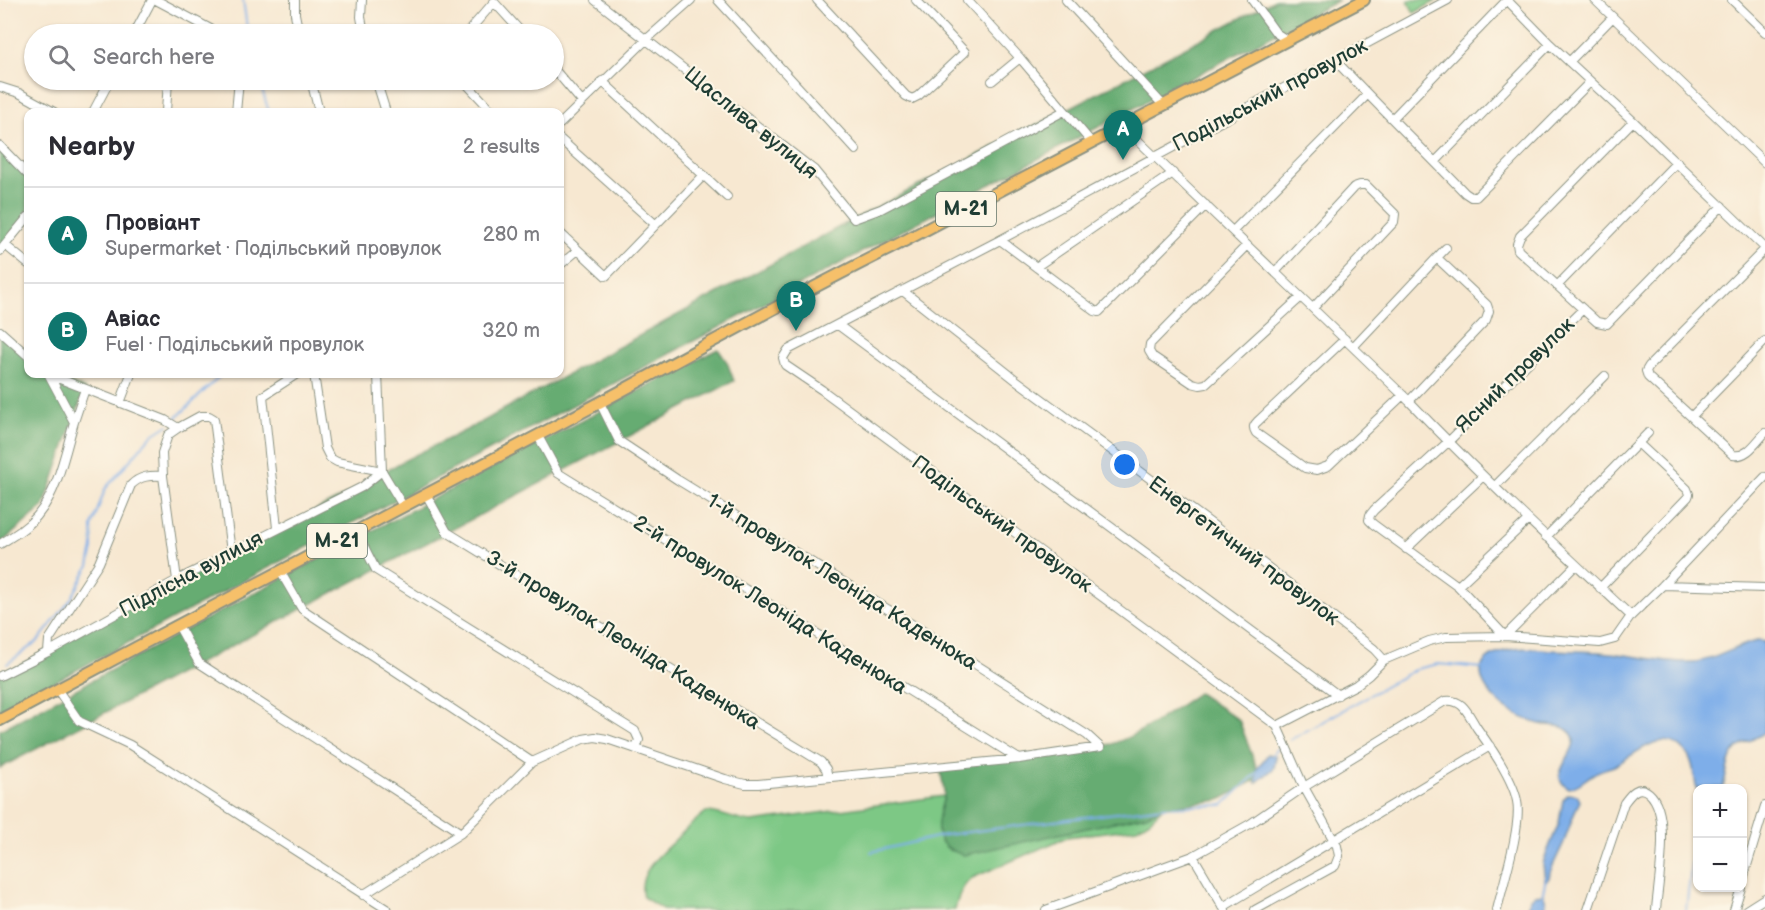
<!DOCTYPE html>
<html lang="en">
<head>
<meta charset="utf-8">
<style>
  body { margin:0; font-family:"Balsamiq Sans",sans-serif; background:#f7f7f7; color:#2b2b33 }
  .controls { position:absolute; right:18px; bottom:18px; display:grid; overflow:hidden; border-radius:12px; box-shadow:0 2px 4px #0004 }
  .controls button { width:54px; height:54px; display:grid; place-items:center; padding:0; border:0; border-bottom:2px solid #e1e1e2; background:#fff; color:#2b2b33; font:30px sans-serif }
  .you { position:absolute; left:1125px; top:465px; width:21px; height:21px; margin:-15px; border:4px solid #fff; border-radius:50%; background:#1a73e8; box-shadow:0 0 0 9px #1a73e833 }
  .badge { display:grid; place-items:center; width:39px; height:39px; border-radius:50%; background:#0f766e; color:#fff; font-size:20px; font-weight:700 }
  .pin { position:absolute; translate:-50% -50px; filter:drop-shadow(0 2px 3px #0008) }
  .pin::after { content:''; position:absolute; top:32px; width:21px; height:18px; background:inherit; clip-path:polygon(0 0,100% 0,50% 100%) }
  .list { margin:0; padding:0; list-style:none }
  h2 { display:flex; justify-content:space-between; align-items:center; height:78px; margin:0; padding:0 24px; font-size:26px }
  h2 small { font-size:20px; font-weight:400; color:#7c7c81 }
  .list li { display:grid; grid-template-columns:39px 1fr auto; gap:18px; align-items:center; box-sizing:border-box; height:96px; padding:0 24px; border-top:2px solid #e1e1e2 }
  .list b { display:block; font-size:22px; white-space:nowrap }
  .list p { margin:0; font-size:20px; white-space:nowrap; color:#7c7c81 }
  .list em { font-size:20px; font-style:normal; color:#7c7c81 }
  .icon { flex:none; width:33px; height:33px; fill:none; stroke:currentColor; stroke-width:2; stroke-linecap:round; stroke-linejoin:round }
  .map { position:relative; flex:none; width:1765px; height:910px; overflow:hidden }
  .search { position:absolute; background:#fff; box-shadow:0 2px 4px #0004; left:24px; top:24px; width:540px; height:66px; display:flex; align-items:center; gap:15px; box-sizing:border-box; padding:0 21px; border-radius:33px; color:#7c7c81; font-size:22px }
  .panel { position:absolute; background:#fff; box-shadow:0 2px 4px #0004; left:24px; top:108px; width:540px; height:270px; border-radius:12px }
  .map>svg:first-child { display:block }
  .green { fill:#7dc885; stroke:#4e825c; stroke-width:1.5 }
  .forest { fill:#66ac72; stroke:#427453; stroke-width:1.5 }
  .water { fill:#7eaee9; stroke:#4e768e; stroke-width:1.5 }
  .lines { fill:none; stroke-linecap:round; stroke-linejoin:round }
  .stream { stroke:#7eaee9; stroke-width:2 }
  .minor-casing { stroke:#8b9282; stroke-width:10 }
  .highway-casing { stroke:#8b9282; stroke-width:14 }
  .minor { stroke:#fff; stroke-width:8 }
  .highway { stroke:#f6c06b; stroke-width:10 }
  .labels { text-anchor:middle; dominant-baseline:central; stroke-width:4.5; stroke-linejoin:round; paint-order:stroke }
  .shield { fill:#fcf5e5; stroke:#617469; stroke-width:1.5 }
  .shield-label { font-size:20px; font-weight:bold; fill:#1f3d34 }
  .street-label { font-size:21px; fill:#1f3d34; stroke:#fcf5e5 }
</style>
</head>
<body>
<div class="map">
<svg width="1765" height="910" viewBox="0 0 1765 910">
  <rect width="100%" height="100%" fill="#fcf5e5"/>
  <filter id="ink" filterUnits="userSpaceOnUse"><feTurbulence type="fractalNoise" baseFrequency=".0167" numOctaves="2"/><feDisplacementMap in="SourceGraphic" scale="12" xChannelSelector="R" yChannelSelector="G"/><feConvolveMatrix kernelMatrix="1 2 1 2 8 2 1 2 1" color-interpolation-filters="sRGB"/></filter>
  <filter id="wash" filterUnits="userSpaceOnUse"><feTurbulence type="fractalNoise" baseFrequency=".008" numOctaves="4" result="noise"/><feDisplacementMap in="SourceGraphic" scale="24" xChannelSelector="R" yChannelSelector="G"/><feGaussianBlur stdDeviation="1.35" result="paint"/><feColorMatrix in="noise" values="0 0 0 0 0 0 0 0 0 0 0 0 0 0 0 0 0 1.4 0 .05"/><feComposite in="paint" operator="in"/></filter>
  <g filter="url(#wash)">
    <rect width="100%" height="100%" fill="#f7e8d1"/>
    <path class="green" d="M 1411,0 L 1435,0 L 1436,1 L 1414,13 L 1408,1 Z
      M 944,796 C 939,817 931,834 950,851 L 1146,815 L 1163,807 L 1150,820 L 1137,828 L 1067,837 L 972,878 C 962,886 958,897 955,910 L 664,910 L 643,897 C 636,872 662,853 677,838 C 687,829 695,820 706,812 C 721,812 736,821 752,822 Z"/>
    <path class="forest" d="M 1275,0 L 1339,0 L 669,354 L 0,711 L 0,676 L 177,580 L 362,487 C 402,456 456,439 501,411 L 854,219 L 1064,111 Z
      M 0,146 L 28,175 L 28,217 L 0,250 Z
      M 0,331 L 28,356 L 28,374 L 48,374 L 85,389 L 44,506 L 0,544 Z
      M 718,349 L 727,362 L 734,381 L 0,768 L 0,730 L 284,577 Z
      M 1198,693 L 1239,720 L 1257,769 L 1259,778 L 1220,800 L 1163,807 L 1146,815 L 964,855 C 943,849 934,840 939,816 C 940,810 943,803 944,797 C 945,788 941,777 940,768 L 1112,744 C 1143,733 1171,711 1198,693 Z"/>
    <path class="water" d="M 1757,641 L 1765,642 L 1765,733 C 1728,751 1732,749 1723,788 L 1698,788 L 1697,791 C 1694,779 1694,760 1685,751 C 1662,726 1635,755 1614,766 C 1606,769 1598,770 1592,775 C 1583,780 1579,787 1568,788 C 1541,772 1593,745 1566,729 C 1559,724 1548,726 1540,724 C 1529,721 1516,715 1507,709 C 1495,700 1482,688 1481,673 C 1479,657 1502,651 1514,649 C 1526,647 1539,649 1551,650 C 1571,651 1591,651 1610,653 C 1637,656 1665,663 1692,662 C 1715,661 1735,646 1757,641 Z
      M 1268,754 L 1276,756 L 1274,768 L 1256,783 L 1257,769 Z
      M 1568,794 L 1577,795 L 1580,801 L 1576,809 L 1564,842 L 1550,872 L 1549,878 L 1545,881 L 1543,864 L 1545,857 L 1559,823 L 1563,800 Z
      M 1543,894 L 1546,901 L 1545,910 L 1528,910 L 1530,899 L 1535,895 Z"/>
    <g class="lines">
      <path class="stream" d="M 243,0 L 248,34
        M 259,80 L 269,112
        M 173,421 L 222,374
        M 7,664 L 38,641 L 71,599 L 89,566 L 93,548 L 92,526 L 105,489 L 151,436 L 168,425
        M 1290,740 L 1416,669 L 1438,664 L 1483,668
        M 1273,757 L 1274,752 L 1280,746
        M 871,852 L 945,835 L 1163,807 L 1223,805 L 1259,771
        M 1542,896 L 1546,878
        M 1686,910 L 1694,842 L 1698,838"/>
    </g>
  </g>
  <g filter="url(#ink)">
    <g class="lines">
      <defs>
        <path id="minor" d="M 156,0 L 220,34
          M 295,0 L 295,14 L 299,34
          M 362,0 L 361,17 L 364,34
          M 595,0 L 814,170 L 854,219 L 881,209 L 1064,111
          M 718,0 L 856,150
          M 817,0 L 906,96 L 912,99 L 918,96 L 965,52 L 916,0
          M 967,0 L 1020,58 L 1092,143
          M 1066,0 L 1163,105
          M 1252,0 L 1276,33 L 1287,40
          M 1507,0 L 1550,44 L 1633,121 L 1765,248
          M 1595,0 L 1765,163
          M 1732,0 L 1765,32
          M 134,34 L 152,0
          M 466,34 L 494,2 L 523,34
          M 1335,60 C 1377,105 1422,148 1465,193 L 1471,197 L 1476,197 L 1590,82
          M 1569,62 L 1613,17
          M 554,69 L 582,102
          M 311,80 L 319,112
          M 376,80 L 386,112
          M 463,80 L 493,112
          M 602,81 L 727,197
          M 992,81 L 1020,58
          M 0,87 L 19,93 L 54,112
          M 93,112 L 110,80
          M 166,112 L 168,80
          M 236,112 L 239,80
          M 1393,118 L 1507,0
          M 1633,121 L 1520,236 L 1517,244 L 1518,250 L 1597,322 L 1607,324 L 1722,206
          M 560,124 L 647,39 L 691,0
          M 1123,126 L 1409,401 C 1480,475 1556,546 1631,616
          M 560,139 L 655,224
          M 0,146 L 28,175
          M 1436,161 L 1550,44
          M 1233,231 L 1367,95
          M 560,233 L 606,276 L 704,175
          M 1000,240 L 1095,311 L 1099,312 L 1206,205
          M 5,245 L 28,264
          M 1247,245 L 1150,344 L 1149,351 L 1152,356 L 1192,383 L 1200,385 L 1206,384 L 1301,297
          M 1765,249 L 1649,366 L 1646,371 L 1648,377 L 1733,455 C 1747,458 1756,442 1765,433
          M 0,251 L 28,217
          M 560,265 L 578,250
          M 1036,267 L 1173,173
          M 1275,272 L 1354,187 L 1360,185 L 1366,185 L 1395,214 L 1394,222 L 1313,308
          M 1558,285 L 1677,162
          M 903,291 L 1016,380 L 1209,522 L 1374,649 L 1384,660
          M 838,325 L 1338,695
          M 0,331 L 28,356
          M 1345,339 L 1257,422 C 1253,426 1253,428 1256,433 L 1305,468 L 1317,470 L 1328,466 L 1403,395
          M 1353,347 L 1446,248
          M 51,374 L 50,375 L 165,420 L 178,428 L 200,416 L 209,416 L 214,419 L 231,552
          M 314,374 L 325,448 L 330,458 L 337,462 L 382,471
          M 378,374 L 382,471 L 403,506
          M 1409,401 L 1486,320 L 1489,311 L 1487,305 L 1437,258
          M 120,403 L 131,374
          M 600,403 L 619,441 L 678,480 L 923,631 L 1087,735 L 1100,747
          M 1692,416 L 1765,341
          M 74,422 L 85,389
          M 538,436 L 558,473 L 1019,759
          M 163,476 L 162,453 L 168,435 L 178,428
          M 1495,486 L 1605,376
          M 426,494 L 447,532 L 821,762 L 826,769 L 828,777
          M 277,528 L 263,396 L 297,374
          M 356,531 L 376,570 L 635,731 L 639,740 L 636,749
          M 1546,537 L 1648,433
          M 0,544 C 13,536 27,528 37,516 C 58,491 65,453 74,422 L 49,375
          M 1406,549 L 1483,476
          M 1576,565 L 1505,636 L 1458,586 L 1373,524 L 1369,520 L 1370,515 L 1374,510 L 1448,442 L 1583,309
          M 280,571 L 302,609 L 532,762
          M 1663,585 L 1765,588
          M 1458,586 L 1528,520
          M 1600,588 L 1688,497 L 1689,494 L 1687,489 L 1638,443
          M 178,625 L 199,663 L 461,833
          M 48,652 L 49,640 L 99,563 L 131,485 C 140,476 150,475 163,476 L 177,580
          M 0,676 L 48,652 L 177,580 L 362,487 L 382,471
          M 57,689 L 79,721 L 130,745 L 388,910
          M 1277,726 L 1356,685 L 1369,675 L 1384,660 L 1429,641 L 1446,637 L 1505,636 L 1600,643 L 1615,639 L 1631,616 L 1663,585 L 1765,477
          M 1193,856 L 1225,910
          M 1742,882 L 1765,806
          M 363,895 L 461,833 L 532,762 L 583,739 L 595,737 L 607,739 L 725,779 L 745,784 L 758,784 L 1019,759 L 1100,747
          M 1223,907 L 1490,746
          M 1046,910 L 1193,856 L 1250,824 L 1304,787 L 1445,701 C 1463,698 1468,714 1477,728 C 1490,746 1513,779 1517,801 C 1522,825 1503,884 1497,910
          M 1255,910 L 1335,866 L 1339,856 L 1337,846 L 1304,787 L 1277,726 L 822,390 L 785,365 L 783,358 L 788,350 L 1000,240 L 1448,0
          M 1588,910 L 1624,803 C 1630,795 1638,783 1649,793 C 1672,813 1658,881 1656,910
          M 1734,910 L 1741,888
          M 1746,910 L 1765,898"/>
        <path id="highway" d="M 0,720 C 184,621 370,525 554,427 C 666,368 776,305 889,249 L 1364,0"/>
      </defs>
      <use href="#minor" class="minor-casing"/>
      <use href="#highway" class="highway-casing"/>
      <use href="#minor" class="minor"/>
      <use href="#highway" class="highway"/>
    </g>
  </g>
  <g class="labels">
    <g class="shield">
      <rect x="936" y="192" width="60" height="34" rx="4.5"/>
      <rect x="307" y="524" width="60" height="34" rx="4.5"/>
    </g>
    <g class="shield-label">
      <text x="966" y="209">М-21</text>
      <text x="337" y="541">М-21</text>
    </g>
    <g class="street-label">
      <text transform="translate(1270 95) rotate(-28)">Подільський провулок</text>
      <text transform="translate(751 123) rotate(39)">Щаслива вулиця</text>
      <text transform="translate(1515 375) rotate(-44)">Ясний провулок</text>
      <text transform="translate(1002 524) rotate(36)">Подільський провулок</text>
      <text transform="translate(1244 551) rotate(37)">Енергетичний провулок</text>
      <text transform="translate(191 574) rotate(-28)">Підлісна вулиця</text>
      <text transform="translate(842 582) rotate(32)">1-й провулок Леоніда Каденюка</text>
      <text transform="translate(770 605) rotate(32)">2-й провулок Леоніда Каденюка</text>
      <text transform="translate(623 640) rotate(32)">3-й провулок Леоніда Каденюка</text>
    </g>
  </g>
</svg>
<div class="controls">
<button>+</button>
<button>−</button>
</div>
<div class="you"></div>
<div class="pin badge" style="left:1123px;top:160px">A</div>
<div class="pin badge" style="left:796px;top:331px">B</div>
<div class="search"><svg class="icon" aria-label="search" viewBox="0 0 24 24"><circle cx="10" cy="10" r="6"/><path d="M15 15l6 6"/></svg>Search here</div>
<section class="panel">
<h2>Nearby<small>2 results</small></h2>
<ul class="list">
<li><span class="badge">A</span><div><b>Провіант</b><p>Supermarket · Подільський провулок</p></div><em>280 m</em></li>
<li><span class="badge">B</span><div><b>Авіас</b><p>Fuel · Подільський провулок</p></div><em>320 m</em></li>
</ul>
</section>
</div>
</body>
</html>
